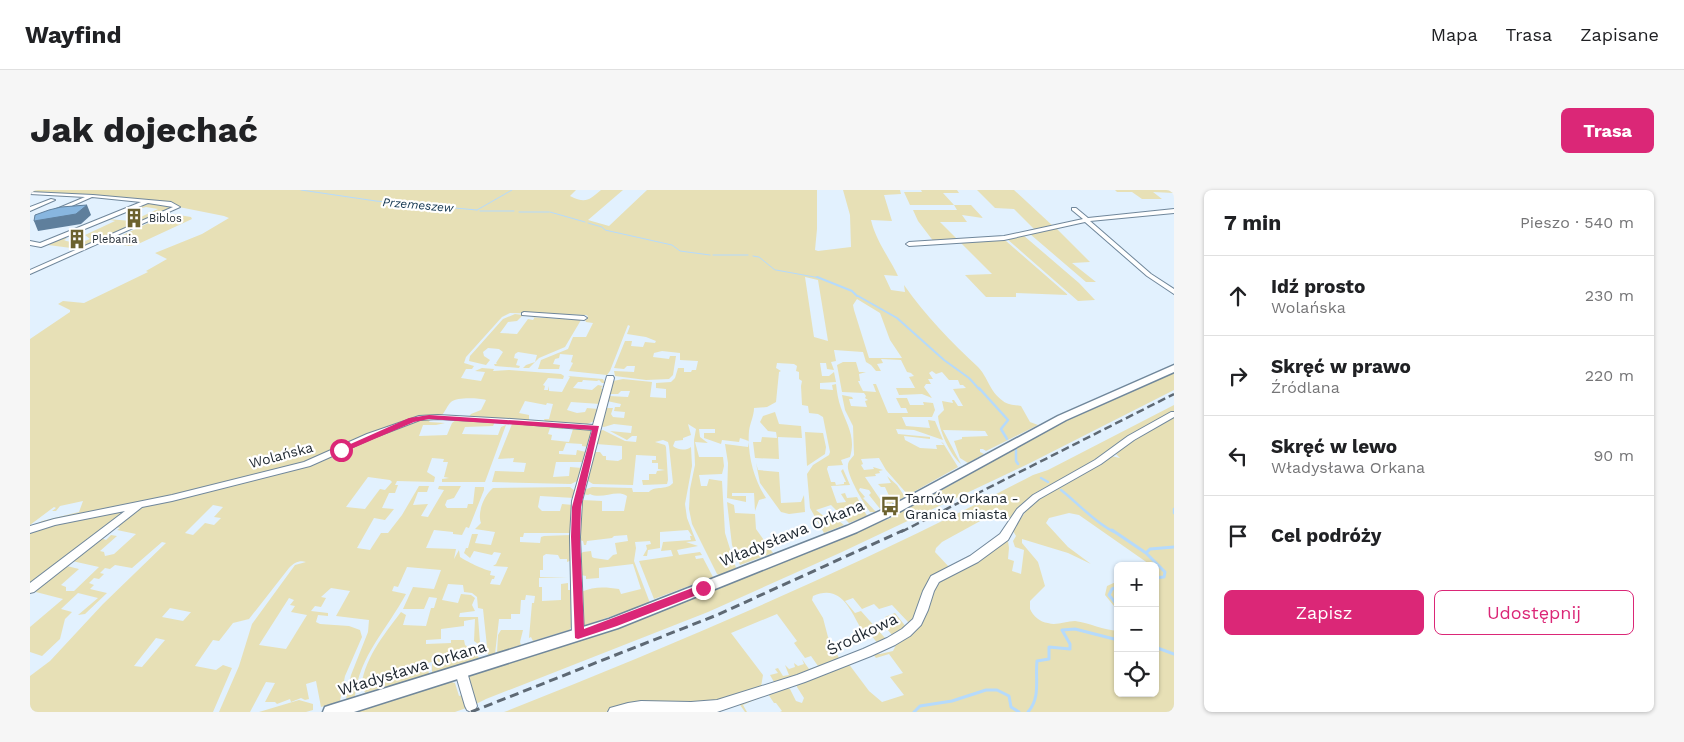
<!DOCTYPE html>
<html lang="pl">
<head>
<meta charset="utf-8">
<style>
  body { margin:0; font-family:"Work Sans",sans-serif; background:#f6f6f6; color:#202124 }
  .controls { position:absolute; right:15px; bottom:15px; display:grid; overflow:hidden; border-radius:8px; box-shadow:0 1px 4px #0004 }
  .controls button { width:45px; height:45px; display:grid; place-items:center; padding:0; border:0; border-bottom:1px solid #e0e0e0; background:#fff; color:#202124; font:25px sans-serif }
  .stop { position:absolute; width:15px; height:15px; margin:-11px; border:4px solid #db2777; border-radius:50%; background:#fff }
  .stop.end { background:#db2777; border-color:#fff; box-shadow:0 1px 5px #0008 }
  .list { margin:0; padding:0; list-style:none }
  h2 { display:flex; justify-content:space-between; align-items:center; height:65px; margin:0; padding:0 20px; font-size:21px }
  h2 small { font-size:16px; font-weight:400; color:#757577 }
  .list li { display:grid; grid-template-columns:32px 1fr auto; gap:15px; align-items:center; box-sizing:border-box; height:80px; padding:0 20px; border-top:1px solid #e0e0e0 }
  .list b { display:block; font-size:19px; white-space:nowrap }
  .list p { margin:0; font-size:16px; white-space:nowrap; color:#757577 }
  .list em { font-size:16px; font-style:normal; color:#757577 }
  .actions { display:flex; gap:10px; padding:15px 20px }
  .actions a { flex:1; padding:11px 0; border:1px solid #db2777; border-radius:8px; text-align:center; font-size:18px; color:#db2777 }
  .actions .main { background:#db2777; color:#fff }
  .icon { flex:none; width:28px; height:28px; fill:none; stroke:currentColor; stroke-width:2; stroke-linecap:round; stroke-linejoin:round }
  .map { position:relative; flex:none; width:1144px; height:522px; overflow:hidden; border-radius:8px }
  header { display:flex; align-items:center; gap:30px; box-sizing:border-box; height:70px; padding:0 25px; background:#fff; border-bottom:1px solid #e0e0e0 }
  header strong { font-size:24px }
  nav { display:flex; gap:28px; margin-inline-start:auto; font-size:18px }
  .intro { display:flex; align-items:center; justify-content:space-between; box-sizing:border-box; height:120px; padding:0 30px }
  h1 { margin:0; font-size:35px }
  .button { padding:12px 22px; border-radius:8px; background:#db2777; color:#fff; font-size:18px; font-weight:700 }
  main { display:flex; gap:30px; padding:0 30px }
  aside { flex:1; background:#fff; border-radius:8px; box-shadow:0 1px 4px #0004 }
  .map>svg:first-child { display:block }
  .green { fill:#e7e0b6; fill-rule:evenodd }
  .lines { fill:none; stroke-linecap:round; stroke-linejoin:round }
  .stream-far3 { stroke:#b5dafc; stroke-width:1 }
  .stream-far2 { stroke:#b5dafc; stroke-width:2 }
  .stream-far1 { stroke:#b5dafc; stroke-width:2.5 }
  .stream { stroke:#b5dafc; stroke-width:3 }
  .minor-casing { stroke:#70879b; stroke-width:2 }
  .tertiary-casing { stroke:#70879b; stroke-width:3 }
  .minor { fill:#fff; fill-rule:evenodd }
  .tertiary { fill:#fff; fill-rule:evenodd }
  .rail-far1 { stroke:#5e6974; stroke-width:2.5; stroke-dasharray:8 4; stroke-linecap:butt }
  .rail { stroke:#5e6974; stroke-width:3; stroke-dasharray:9 5; stroke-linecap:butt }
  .shaded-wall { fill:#5f7f9c }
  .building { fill:#88b6df; stroke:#5f7f9c }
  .route { fill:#db2777 }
  .labels { text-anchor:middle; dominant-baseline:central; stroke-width:4.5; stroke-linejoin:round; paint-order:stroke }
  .far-poi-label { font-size:11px; fill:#222b34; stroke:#fff; text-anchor:start }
  .far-water-label { font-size:12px; font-style:italic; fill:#0e324d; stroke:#fff }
  .street-label { font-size:14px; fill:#222b34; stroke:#fff }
  .poi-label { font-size:14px; fill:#222b34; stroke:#fff; text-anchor:start }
  .near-street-label { font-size:16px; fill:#222b34; stroke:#fff }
</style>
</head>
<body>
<header>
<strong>Wayfind</strong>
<nav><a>Mapa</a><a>Trasa</a><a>Zapisane</a></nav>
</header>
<div class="intro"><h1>Jak dojechać</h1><a class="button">Trasa</a></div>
<main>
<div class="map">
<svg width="1144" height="522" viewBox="0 0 1144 522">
  <rect width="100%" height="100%" fill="#e2f1fe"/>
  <path class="green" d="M 0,0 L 546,0 L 540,6 C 556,14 559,10 571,0 L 593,0 L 558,30 L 579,36 L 617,0 L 787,0 L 787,39 L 785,60 L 788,61 L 821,57 L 820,25 L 813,0 L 870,0 L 871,4 L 854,5 L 862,31 L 841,30 C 846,51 859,67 868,86 L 854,85 L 861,100 L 875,102 L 874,95 C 896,126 921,152 948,177 C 958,187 959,201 973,211 C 978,215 984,215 991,216 L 1000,232 L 1008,235 L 956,261 L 953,259 L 950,259 L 950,262 L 954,264 L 938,273 L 930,268 L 924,251 L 932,249 L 932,247 L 958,246 L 955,241 L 913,240 L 931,274 C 920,265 909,240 908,226 L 914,220 L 912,211 L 923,213 L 922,210 L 924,210 L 928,216 L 933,216 L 923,199 L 936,198 L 933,195 L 930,195 L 928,190 L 919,190 L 912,182 L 906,184 L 902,181 L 899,183 L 903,189 L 898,189 L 901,194 L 896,194 L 894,197 L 902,208 L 892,204 L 869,205 L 866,198 L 885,198 L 879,187 L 884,186 L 881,183 L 877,182 L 871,170 L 851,169 L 853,173 L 847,174 L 851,181 L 846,181 L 841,175 L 836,172 L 833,162 L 804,160 L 806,171 L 801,172 L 804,180 L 797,179 L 796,173 L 790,173 L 792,186 L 799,186 L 804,182 L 806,192 L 790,193 L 790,199 L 803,200 L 802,195 L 806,194 C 807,202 808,210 811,218 C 817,235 826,247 820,267 L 811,270 L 813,275 L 798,276 L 797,279 L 801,292 L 805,292 L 806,295 L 814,294 L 814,292 L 816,292 L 811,281 L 813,279 L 820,295 L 801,296 L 807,313 L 816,312 L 811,304 L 815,303 L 817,308 L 827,307 L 837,326 L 819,333 L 801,315 L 786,320 L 795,327 L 801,325 L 814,335 L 794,343 L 780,318 L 777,284 L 783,275 L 799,265 L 800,262 L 793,227 L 788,224 L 779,223 L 778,216 L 772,215 L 771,196 L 772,191 L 769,189 L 769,182 L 766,181 L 767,176 L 764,174 L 747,173 L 746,178 L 751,181 L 749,182 L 746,212 L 737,217 L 724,218 C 724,226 720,233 719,241 C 717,264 724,290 736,308 L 729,310 L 725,321 L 724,303 L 702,303 L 702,306 L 716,306 L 716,312 L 697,308 L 698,273 L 695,254 L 718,257 L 719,251 L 710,248 L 709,252 L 692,250 L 691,254 L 674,248 L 674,243 L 685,243 L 685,239 L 669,239 L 670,247 L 678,253 L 665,252 L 669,267 L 693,267 L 694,276 L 692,284 L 669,285 L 671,296 L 677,296 L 679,289 L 692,291 L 695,343 L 706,378 L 689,385 L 687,384 L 662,334 L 659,319 L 660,299 L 665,275 L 664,250 L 666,239 L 658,234 L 661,245 L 653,248 L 653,250 L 645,251 L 643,256 C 647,260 656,261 661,257 L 662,276 L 655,314 L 657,328 L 666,351 L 656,352 L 668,356 L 647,360 L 649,365 L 670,362 L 672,365 L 665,366 L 666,369 L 673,368 L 683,387 L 624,409 L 609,371 L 643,366 L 641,360 L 631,361 L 633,352 L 661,350 L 660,346 L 662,346 L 658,340 L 630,342 L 630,358 L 618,360 L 617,366 L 613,366 L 617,359 L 616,355 L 621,354 L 620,351 L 605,352 L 606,358 L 604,371 L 620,413 L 553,436 L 551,402 C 564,396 576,397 589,399 L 591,404 L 611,399 L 603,374 L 569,378 L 569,388 L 556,389 L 556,386 L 551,385 L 550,364 L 553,362 L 561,361 L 562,367 L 564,368 L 578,370 L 583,365 L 587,364 L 585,353 L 598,351 L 597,345 L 584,346 L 582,348 L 557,351 L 556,355 L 554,355 L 553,351 L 550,350 L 552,310 L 572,311 L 572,321 L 594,321 L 597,306 C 586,299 572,310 560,304 L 558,305 L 553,304 L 554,300 L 562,297 L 602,298 L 603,302 L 619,302 C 625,295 636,301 643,293 L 639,256 L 638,252 L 633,250 L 625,252 L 635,255 L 636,257 L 638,290 L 637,294 L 613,295 L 612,290 L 619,290 L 619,284 L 626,284 L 627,281 L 635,280 L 628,279 L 628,273 L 622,273 L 622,270 L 626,270 L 626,266 L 606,265 L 603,295 L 563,294 L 558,291 L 564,262 L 570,262 L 573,266 L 576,266 L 576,270 L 588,271 L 592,269 L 592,256 L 566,254 L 570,241 L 573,240 L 595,251 L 606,252 L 607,246 L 602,246 L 597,250 L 580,241 L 601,243 L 602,236 L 584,234 L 574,237 L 571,236 L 576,218 L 583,218 L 581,224 L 583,227 L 594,228 L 595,222 L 584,221 L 585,217 L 590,217 L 591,214 L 577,211 L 579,206 L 598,207 L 600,201 L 591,201 L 588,204 L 579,204 L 583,191 L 593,189 L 622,192 L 620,207 L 636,208 L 636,199 L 626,198 L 626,193 L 641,192 L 645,188 L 648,178 L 654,178 L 654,182 L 661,182 L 662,180 L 666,180 L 668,171 L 650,170 L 650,163 L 632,161 L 624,163 L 623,167 L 639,169 L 640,166 L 646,166 L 643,185 L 639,189 L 616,190 L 585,186 L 584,181 L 604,182 L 605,176 L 597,176 L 594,179 L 584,178 L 595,151 L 602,151 L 601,156 L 613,157 L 615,152 L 625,153 L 626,151 L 616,147 L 597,144 L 600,136 L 598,135 L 580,181 L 577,185 L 539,181 L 543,173 L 541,172 L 543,165 L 530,164 L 529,168 L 525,169 L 523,174 L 530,175 L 529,179 L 508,179 L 511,170 L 538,159 L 543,147 L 556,147 L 563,133 L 556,132 L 555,130 L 558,126 L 556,125 L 480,123 L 472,127 L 436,167 L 434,173 L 444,176 L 442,179 L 436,179 L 431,188 L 451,191 L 455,182 L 445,181 L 452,178 L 464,179 L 463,181 L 479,180 L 531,184 L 534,186 L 533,189 L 518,188 L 513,195 L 515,196 L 514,200 L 518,200 L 519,196 L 519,201 L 532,202 L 540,187 L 538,186 L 573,189 L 575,193 L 572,193 L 569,190 L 567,191 L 553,190 L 552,192 L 548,192 L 543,198 L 562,200 L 568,195 L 573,196 L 571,198 L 573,200 L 570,214 L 541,212 L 537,220 L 547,223 L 555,222 L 557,218 L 568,219 L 565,231 L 557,234 L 515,231 L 514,229 L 519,229 L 523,214 L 517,213 L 516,215 L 495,211 L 489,223 L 499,225 L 499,230 L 438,228 L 441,224 L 451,220 L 456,210 C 448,208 427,207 421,212 C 417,216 415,222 412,225 L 391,226 L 274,273 L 160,302 L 0,338 L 12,331 L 49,322 L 53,311 L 30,316 L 26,321 L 22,321 L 26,318 L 24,317 L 0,335 L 0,149 L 40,122 L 40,120 L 28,114 L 33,111 L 54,113 L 116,83 L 118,82 L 116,81 L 137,69 L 125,63 L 172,44 L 199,28 L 194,26 L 149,17 L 147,15 L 104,8 L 0,2 ZM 775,87 L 788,90 L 798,151 L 784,147 ZM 827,109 L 850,123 L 860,150 L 872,168 L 839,168 L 824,120 L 823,115 Z
    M 891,0 L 927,0 L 929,3 L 913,3 L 924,15 L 941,15 L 953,28 L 932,25 L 937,32 L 910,32 L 928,50 L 904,52 L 888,31 L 883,20 L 927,20 L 924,15 L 880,15 L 874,2 L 892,2 Z
    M 947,0 L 984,0 L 1024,37 L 1006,41 L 984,19 L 965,18 Z
    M 1085,0 L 1144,0 L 1144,3 L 1123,2 L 1132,9 L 1112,9 L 1102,2 L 1087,2 Z
    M 119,13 L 143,17 L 49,59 L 18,55 L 32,48 L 37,48 L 34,50 C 40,53 51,53 60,49 L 55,45 L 85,31 L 77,29 L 102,31 L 128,19 L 116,17 L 104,20 L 107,23 L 96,22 Z
    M 143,24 L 161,27 L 162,29 L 106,55 L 99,56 L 80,53 L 82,50 L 125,30 Z
    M 1026,38 L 1060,72 L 1042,73 L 1066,92 L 1056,92 L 1000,44 Z
    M 993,45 L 1049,93 L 1065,110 L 1048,111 L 977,49 Z
    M 974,50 L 976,51 L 1038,105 L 986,103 L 986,107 L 956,107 L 935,85 L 962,84 L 929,51 Z
    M 485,124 L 493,125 L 487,131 L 478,132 L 470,143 L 487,144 L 498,129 L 503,130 L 505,127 L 499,127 L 551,130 L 535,157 L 509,168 L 499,178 L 493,178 L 496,175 L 505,172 L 507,165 L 488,162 L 485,164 L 484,168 L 488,169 L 486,175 L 490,176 L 489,178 L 465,176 L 464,174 L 467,174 L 466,173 L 473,162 L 469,159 L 458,158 L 453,162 L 454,166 L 460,170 L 456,175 L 439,171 L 440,166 L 473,129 Z
    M 813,172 L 826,172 L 829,182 L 836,182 L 829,184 L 830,191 L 828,191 L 833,201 L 846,202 L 843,194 L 846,194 L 858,223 L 878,223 L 876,218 L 871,218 L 866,208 L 877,208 L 880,215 L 894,215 L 893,212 L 903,213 L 905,220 L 902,227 L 872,227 L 876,236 L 900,238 L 898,230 L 905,231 L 913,250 L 884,240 L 866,239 L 868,244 L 900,247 L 900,249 L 874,246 L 875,250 L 890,258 L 907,259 L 906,255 L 914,255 L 911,252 L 913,253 L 928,277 L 878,305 L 856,280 L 849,268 L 831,269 L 833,274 L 831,275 L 834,280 L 844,279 L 843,277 L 853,280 L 849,281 L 850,283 L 845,284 L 846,286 L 835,287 L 852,312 L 860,308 L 855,297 L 851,297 L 848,294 L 861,293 L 857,286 L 867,295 L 875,307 L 860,314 L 858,313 L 851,320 L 839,305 L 841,303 L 839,300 L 830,298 L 829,300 L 835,307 L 833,308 L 846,322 L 840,322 C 834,314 816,284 818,275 C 818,271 822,268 824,265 L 823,236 L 815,220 L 812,205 L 822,207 L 823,209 L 819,209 L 821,216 L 837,217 L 835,211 L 838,210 L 835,208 L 836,206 L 834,203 L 812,202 L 807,175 Z
    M 1144,181 L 1144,200 L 1000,273 L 812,362 L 678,422 L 456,509 L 444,515 L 437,486 L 861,328 L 864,324 L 909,299 L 912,300 L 951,278 L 949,277 L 1065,215 Z
    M 1144,215 L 1144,222 L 1052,278 L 1005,303 L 991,315 L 984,324 L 980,334 C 978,325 972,323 963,324 L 912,352 L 906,358 L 905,362 L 920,378 L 901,388 L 898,392 L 885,431 L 879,433 L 862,415 L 849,419 L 844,414 L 832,419 L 823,408 L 815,411 L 825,423 L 831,421 L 855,448 L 857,450 L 848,454 L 838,441 L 833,442 C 821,422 812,393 783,406 L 782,410 L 793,428 L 798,447 L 810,470 L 755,490 L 744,492 L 740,485 L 748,483 L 745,479 L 748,478 L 753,486 L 759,485 L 755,475 L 759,479 L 765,477 L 764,473 L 768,476 L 774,474 L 772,469 L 779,479 L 788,476 L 781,466 L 775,468 L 764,453 L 767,451 L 747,424 L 701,443 L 733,485 L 731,497 L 694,511 L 584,519 L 576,522 L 474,522 C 654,451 831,375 1003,285 L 1018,280 Z
    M 745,222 L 749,234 L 771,236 L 772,248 L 748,247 L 749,269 L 725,268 L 723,252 L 731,252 L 732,247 L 747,248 L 746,242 L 738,241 L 730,232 L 733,226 Z
    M 1144,227 L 1144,522 L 750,522 L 752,521 L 746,513 L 744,513 L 738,504 L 713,515 L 717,522 L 715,522 L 708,512 L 751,497 L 760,499 L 766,511 L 772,513 L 774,508 L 767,497 L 767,492 L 818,473 L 839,501 L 852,512 L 874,505 L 860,487 L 873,483 L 859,464 L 846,468 L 842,463 L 850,464 L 863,461 L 867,453 L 875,446 L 904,393 L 974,351 L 978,351 L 979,358 L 978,369 L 984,371 L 982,381 L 991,384 L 994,360 L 985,357 L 983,351 L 986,346 L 983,341 L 997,319 L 1006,310 L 1081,266 L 1090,268 L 1085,263 L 1108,247 ZM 1039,323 L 1049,325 L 1122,376 L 1125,376 L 1125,503 L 1088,503 L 1088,441 C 1073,440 1060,433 1045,431 C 1036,431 1026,436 1018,433 C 1010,432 1003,426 1000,419 L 1000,411 L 1015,396 L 1008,372 L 992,353 L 992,349 L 1038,363 L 1061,374 L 1038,357 L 1016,333 L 1019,328 Z
    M 401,228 L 399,232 L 415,233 L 406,235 L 393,235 L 389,246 L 417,245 L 422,233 L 426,230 L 465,232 L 463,236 L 435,237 L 432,244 L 468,245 L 471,237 L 476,235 L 455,292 L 412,292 L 412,289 L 419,288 L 414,287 L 418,272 L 413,272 L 414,269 L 402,268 L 397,282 L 405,287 L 404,292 L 367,291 L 365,295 L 368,295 L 365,303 L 359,303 L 352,318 L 364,319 L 355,330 L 344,328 L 327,358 L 340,360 L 351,343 L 358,343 L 372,325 L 389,296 L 399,296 L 397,302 L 388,302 L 383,315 L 398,314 L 391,326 L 398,327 L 414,300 L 408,299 L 409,296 L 431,296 L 424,308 L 417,310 L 415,315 L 417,318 L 437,318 L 438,314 L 443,314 L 445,297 L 454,297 L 454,300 L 439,338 L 436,337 L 432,345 L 423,344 L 423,342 L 404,340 L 396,358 L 426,359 L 424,369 L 429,360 L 430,367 C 436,371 454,380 461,381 L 460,385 L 465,386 L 464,389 L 462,389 L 460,394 L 470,395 L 478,377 L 463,376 L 466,374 L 471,363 L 464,362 L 462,365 L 444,361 L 440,368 L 434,363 L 436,358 L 438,358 L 442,344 L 448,344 L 445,353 L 461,355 L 465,342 L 445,339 L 451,333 C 447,323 454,305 463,298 L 540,297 L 545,301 L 544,308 L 510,306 L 508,317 L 512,321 L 530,321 L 532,314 L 543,315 L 541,343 L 494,343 L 493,347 L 490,347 L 490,352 L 510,353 L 511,347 L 514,346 L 541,345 L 542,370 L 537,372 L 537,369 L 530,369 L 528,365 L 516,364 L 513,366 L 513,380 L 510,380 L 510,387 L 538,387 L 509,388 L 509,397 L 512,397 L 512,411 L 531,410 L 531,394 L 538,393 L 538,400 L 542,400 L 542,436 L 539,440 L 503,451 L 501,447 L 499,448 L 502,413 L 504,413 L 505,406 L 496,405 L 495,410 L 491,410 L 490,424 L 481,424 L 481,429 L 469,429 L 465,464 L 458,466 L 453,419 L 448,418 L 447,407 L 442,403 L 434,402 L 433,395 L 418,394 L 412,410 L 428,413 L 431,404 L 441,405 L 445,408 L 442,415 L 445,421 L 430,423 L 429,427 L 448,427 L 450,453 L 448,454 L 444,451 L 445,429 L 434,431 L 434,436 L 411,439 L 411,449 L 396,450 L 396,454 L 421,453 L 421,450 L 434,450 L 435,455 L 443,460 L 449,468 L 402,483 L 402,472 L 397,473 L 399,484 L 335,503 L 334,500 L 331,500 C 333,470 353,446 371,422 L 376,425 L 373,435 L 396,436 L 401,418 L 404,418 L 407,408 L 399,407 L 394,419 L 373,419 L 383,397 L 404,399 L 411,380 L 377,377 L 368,397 L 364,396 L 362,401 L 376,404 C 358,438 329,466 325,506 L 316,509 L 321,485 L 338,442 L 339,430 L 306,426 L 320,401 L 301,398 L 291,407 L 296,408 L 291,417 L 285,416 L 281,421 L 298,423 L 298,426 L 288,425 L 286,432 L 290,434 L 319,436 L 330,440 L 332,447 L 315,486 L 310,511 L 291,517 L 286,491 L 276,494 L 279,509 L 275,510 L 271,508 L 261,512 L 260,509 L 247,514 L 245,512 L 235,512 L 245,493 L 236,492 L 220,522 L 189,522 L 209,476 L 222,434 L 265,375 L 276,372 C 269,370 264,373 259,378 L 219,429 L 203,433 L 189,451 L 183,450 L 165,476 L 186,480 L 193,475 L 202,478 L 183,522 L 0,522 L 0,486 L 20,471 L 73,414 L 136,353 L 132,352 L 102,378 L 85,375 L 80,379 L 75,378 L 70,383 L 74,384 L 69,389 L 64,388 L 59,393 L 64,395 L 60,399 L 77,403 L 55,424 L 48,425 L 68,408 L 48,403 L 31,419 L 42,422 L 35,429 L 30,449 L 12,466 L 0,462 L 0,437 L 33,409 L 2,401 L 37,376 L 49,379 L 31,395 L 36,397 L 36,401 L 44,401 L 69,377 L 42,371 L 71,348 L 76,350 L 81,345 L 87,346 L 70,361 L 74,362 L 75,366 L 84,364 L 106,344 L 87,340 L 90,338 L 86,337 L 112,316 L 261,279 L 384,231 ZM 338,287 L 360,290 L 362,292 L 355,300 L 350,299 L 335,319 L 316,317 ZM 183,315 L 193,317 L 184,327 L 191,328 L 184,335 L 175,333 L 163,345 L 155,343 ZM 259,408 L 264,410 L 260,415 L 265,416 L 261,422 L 277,425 L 256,459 L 229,455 ZM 140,418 L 160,422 L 161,422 L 153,431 L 132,427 ZM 126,448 L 135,450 L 112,477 L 104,476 Z
    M 482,234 L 534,236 L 533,239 L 520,238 L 518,244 L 522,245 L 521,250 L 539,252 L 543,239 L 547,239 L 547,237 L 561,241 L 558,257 L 552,256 L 552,254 L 536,253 L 533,261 L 529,261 L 529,264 L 546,265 L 547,260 L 556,262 L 554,272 L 526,272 L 523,287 L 539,286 L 540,277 L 552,278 L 549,290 L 541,294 L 462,292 L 465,281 L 494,282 L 496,273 L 483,272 L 484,268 L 468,269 Z
    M 775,242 L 793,243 L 796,257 L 795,264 L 777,276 Z
    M 726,273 L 728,280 L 749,282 L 751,313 L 771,312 L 774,305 L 775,322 L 759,324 L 751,322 L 730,293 Z
    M 697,312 L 704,315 L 705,323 L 725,324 L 726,339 L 743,363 L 710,375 L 702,355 Z
    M 103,316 L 0,397 L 0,342 L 15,336 Z
    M 1088,391 L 1088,421 L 1075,405 L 1077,396 Z
    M 865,423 L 877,438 L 863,446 L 857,439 L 855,427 Z
    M 471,440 L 493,440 L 490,452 L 491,455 L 467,463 L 468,445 Z
    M 418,491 L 425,493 L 429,506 L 432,505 L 439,517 L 425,522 L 316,522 Z
    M 269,510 L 283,514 L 283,520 L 276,522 L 229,522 Z"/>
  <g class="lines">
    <path class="stream-far3" d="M 271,0 L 346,11 L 447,20
      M 447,20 L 482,0
      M 450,21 L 484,21
      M 489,22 L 519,22
      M 520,22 L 555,32
      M 558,33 L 572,37 L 575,40 L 642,55 L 650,61 L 680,65
      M 683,65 L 718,65
      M 723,66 L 729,67 L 745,80
      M 746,80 L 790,88"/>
    <path class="stream-far2" d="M 787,87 L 822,101 L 827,106
      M 828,106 L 867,128 L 914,170 L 939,188 L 950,200"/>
    <path class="stream-far1" d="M 949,198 L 978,230 L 971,239 L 977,249
      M 986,260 L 986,271 L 988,274
      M 1011,288 L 1018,292
      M 1031,300 C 1049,314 1064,332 1084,342
      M 1144,319 L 1144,323"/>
    <path class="stream" d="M 1082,340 L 1116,363
      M 1116,363 L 1135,382 L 1134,387 L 1125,388
      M 1116,363 L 1120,359 L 1144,357
      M 1088,397 L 1082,399 L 1079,405 L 1088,416
      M 1125,457 L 1144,464
      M 884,522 L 890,516 L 922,511 L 956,500 L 967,500 L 979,506 L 981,517 L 989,522
      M 998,522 C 1011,507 1005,489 1007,471 L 1019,469 L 1019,457 L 1040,459 L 1040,454 L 1032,440 L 1045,439 L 1088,450"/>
    <defs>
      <path id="minor" d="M 0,2 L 63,5 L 141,12 L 150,17 L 0,84 L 0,80 L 143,17 L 118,13 L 11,57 L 0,55 L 0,51 L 10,53 L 111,12 L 62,7 L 26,23 L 23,21 L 24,20 L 55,7 L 0,4 Z
        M 21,9 L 25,10 L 0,21 L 0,17 Z
        M 1042,18 L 1046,18 L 1058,28 L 1144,19 L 1144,23 L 1060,31 L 1121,84 L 1144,99 L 1144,104 L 1117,86 L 1055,32 L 974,50 L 879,56 L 876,54 L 879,52 L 974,46 L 1053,29 L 1042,20 Z
        M 494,122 L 554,126 L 557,128 L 554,130 L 492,125 L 492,123 Z
        M 577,186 L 583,186 L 584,188 L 552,311 L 550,347 L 554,445 L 552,448 L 548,450 L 544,448 L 542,445 L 540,347 L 542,311 L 562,240 L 481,233 L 408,229 L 390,230 L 343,248 L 280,276 L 142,311 L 112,317 L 4,402 L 0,403 L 0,393 L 95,321 L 25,335 L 0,343 L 0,336 L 24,329 L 142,305 L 274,272 L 337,244 L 389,226 L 408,225 L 481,229 L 563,235 Z
        M 1141,222 L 1144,222 L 1144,227 L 1104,250 L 1071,274 L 1009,309 L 993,323 L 978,350 L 948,372 L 909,392 L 904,401 L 898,420 L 891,435 L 880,446 L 865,455 L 841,466 L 775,492 L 687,522 L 578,522 L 580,518 L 598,513 L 611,511 L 661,512 L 687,510 L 767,485 L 833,459 L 857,448 L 872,439 L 883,429 L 893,401 L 901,386 L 940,366 L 970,344 L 987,319 L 1003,305 L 1065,270 L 1098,246 Z
        M 431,477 L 435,478 L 437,482 L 447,516 L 445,520 L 441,522 L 437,520 L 435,516 L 425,482 L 427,478 Z"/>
      <path id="tertiary" d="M 1144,175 L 1144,182 L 1036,230 L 869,322 L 827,342 L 588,438 L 324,522 L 293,522 L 295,517 L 301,515 L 579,429 L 817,336 L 861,316 L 1028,226 Z"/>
    </defs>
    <use href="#minor" class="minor-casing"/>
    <use href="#tertiary" class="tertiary-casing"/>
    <use href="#minor" class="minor"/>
    <use href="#tertiary" class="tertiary"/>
    <path class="rail-far1" d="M 871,342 L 1144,204"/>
    <path class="rail" d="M 441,522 L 687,425 L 874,340"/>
  </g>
  <path class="shaded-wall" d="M 57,15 L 61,25 L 51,34 L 8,41 L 4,31 Z"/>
  <path class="building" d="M 57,15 L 46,24 L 4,31 L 5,25 L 19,20 L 31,17 Z"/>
  <path class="route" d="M 399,225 L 569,236 L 551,317 L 550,347 L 554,439 L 673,394 L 677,396 L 677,401 L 587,436 L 548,449 L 545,448 L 541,347 L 542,317 L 562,240 L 399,229 L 384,232 L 314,262 L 307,260 L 379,228 Z"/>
  <defs>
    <symbol id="building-bare" viewBox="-9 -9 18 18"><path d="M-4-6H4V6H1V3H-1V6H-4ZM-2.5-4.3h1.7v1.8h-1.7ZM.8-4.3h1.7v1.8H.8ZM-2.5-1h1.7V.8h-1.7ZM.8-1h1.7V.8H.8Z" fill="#6c622f" stroke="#fff" stroke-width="2.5" paint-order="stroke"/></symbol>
    <symbol id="bus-bare" viewBox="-9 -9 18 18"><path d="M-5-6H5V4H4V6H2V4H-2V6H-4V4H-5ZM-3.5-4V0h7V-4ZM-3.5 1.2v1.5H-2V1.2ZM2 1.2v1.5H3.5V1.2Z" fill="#6c622f" stroke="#fff" stroke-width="2.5" paint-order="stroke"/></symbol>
  </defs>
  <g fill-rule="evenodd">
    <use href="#building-bare" x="90" y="14" width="28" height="28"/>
    <use href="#building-bare" x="33" y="35" width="28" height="28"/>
    <use href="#bus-bare" x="846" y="302" width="28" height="28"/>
  </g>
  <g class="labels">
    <g class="far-poi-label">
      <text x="119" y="28">Biblos</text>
      <text x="62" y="49">Plebania</text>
    </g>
    <g class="far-water-label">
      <text transform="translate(388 15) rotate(5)">Przemeszew</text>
    </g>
    <g class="street-label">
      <text transform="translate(251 265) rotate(-15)">Wolańska</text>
    </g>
    <g class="poi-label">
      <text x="875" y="308">Tarnów Orkana -<tspan x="875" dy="16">Granica miasta</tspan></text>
    </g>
    <g class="near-street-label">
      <text transform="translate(762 343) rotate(-22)">Władysława Orkana</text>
      <text transform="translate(832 444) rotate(-26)">Środkowa</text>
      <text transform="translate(382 478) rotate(-17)">Władysława Orkana</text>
    </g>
  </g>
</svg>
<div class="controls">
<button>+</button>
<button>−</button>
<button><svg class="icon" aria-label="locate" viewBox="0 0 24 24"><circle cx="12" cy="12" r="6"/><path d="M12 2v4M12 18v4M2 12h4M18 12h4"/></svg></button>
</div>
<div class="stop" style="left:311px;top:260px"></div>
<div class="stop end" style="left:673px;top:398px"></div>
</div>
<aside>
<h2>7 min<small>Pieszo · 540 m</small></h2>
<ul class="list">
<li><svg class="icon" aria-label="ahead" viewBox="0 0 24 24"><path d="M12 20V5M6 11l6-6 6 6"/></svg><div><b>Idź prosto</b><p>Wolańska</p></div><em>230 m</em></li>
<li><svg class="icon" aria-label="right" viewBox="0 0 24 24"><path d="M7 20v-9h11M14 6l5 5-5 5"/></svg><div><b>Skręć w prawo</b><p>Źródlana</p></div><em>220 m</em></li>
<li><svg class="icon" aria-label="left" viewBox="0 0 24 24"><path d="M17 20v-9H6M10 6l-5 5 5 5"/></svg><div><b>Skręć w lewo</b><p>Władysława Orkana</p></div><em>90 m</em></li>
<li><svg class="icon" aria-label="arrive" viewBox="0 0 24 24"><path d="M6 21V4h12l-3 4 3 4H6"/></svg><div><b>Cel podróży</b></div></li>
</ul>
<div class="actions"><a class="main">Zapisz</a><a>Udostępnij</a></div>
</aside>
</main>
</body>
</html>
